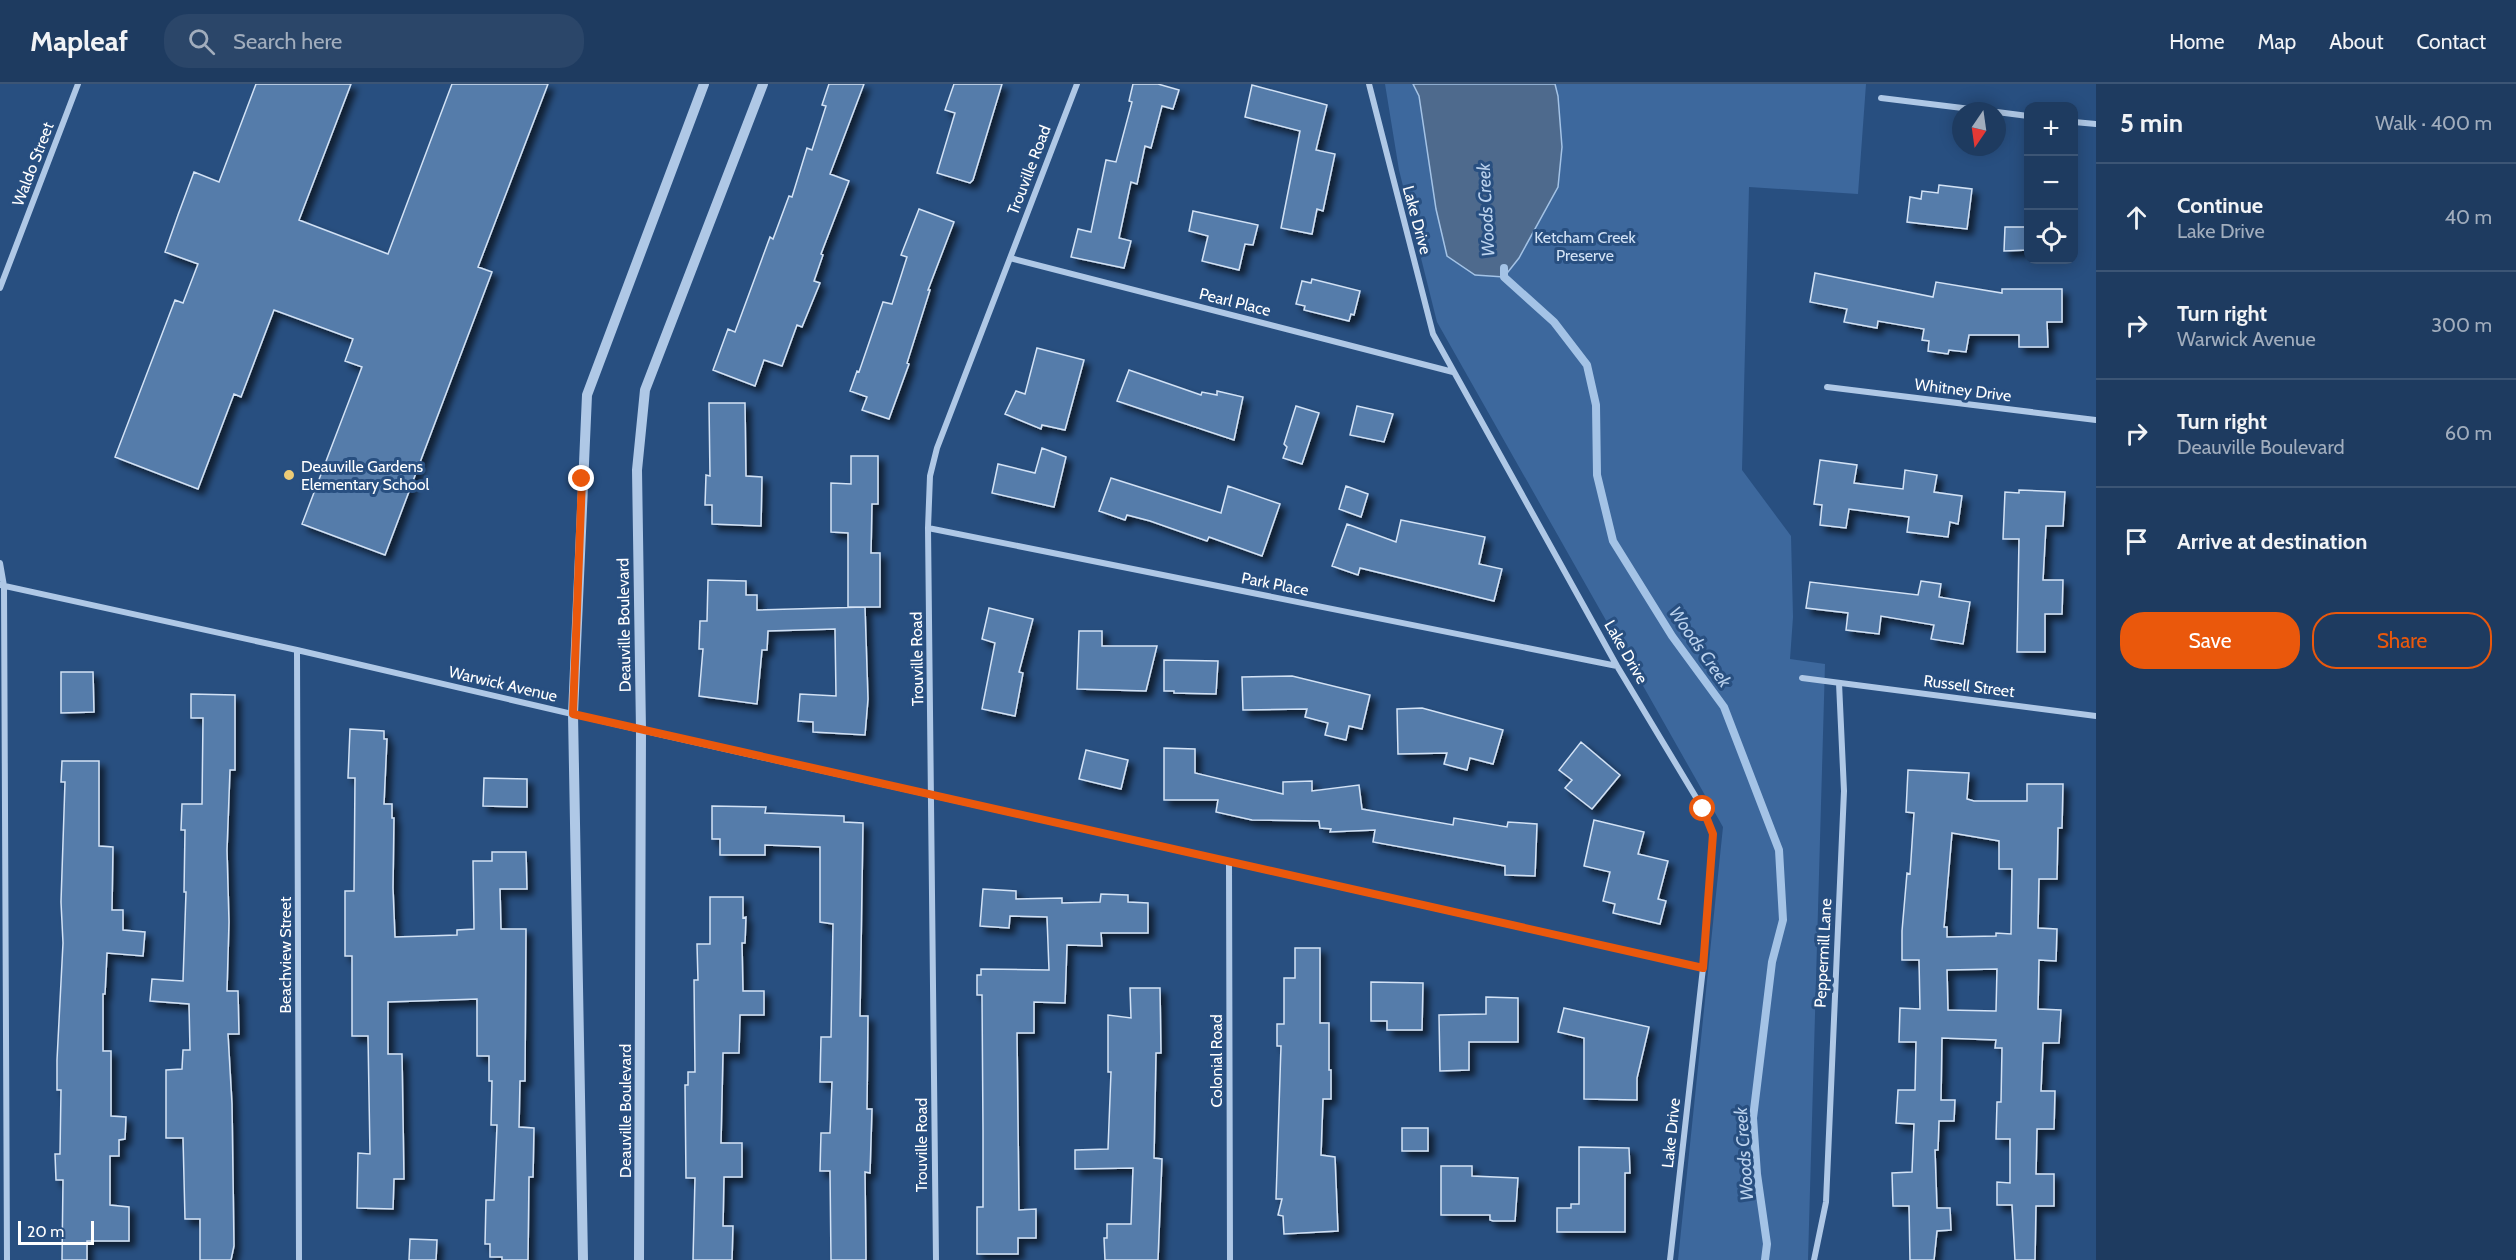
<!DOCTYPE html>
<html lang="en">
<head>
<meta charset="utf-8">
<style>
  body { margin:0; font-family:Cabin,sans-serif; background:#2b4669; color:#f1f3f6 }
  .controls { position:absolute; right:18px; top:18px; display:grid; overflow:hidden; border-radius:12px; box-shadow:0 3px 15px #0003 }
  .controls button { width:54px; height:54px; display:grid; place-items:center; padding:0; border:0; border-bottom:2px solid #3c5575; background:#1e3b60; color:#f1f3f6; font:30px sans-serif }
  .compass { position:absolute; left:1952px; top:18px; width:54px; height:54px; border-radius:50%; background:#1e3b60; box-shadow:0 3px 15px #0003; rotate:193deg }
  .scale { position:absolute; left:18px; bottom:15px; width:76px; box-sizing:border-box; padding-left:6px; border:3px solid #fff; border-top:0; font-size:16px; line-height:21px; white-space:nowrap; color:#fff; -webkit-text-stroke:4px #284f80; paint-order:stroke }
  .stop { position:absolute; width:18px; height:18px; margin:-14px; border:4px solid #ea580c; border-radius:50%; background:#fff }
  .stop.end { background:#ea580c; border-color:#fff; box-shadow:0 2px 6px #0008 }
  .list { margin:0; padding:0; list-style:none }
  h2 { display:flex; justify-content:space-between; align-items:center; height:78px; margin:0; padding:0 24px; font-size:26px }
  h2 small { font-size:20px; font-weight:400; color:#a1adbd }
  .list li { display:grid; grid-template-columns:39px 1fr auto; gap:18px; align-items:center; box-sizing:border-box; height:108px; padding:0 24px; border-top:2px solid #3c5575 }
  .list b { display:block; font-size:22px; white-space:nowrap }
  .list p { margin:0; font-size:20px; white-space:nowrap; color:#a1adbd }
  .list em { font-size:20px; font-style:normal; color:#a1adbd }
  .actions { display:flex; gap:12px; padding:18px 24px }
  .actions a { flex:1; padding:14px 0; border:2px solid #ea580c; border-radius:24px; text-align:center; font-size:21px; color:#ea580c }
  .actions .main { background:#ea580c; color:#fff }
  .icon { flex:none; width:33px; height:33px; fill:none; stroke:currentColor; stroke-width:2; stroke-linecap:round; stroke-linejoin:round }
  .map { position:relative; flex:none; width:2096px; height:1176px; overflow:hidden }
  header { display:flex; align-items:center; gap:36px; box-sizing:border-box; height:84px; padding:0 30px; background:#1e3b60; border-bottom:2px solid #3c5575 }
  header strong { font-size:28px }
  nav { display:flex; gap:33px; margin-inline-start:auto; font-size:21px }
  .search { width:420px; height:54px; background:#2b4669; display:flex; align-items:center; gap:15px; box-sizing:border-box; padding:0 21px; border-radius:24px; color:#a1adbd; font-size:22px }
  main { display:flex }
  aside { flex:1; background:#1e3b60 }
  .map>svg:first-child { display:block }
  .green { fill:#3d689d }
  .water { fill:#4e6a8d; stroke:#a4c3e6; stroke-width:1.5 }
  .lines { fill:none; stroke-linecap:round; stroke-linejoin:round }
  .stream { stroke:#a4c3e6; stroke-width:8 }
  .building { fill:#557baa; stroke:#d2e2f5; stroke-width:1.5; fill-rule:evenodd; filter:url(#shadow) }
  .minor { stroke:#afc8e6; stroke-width:6 }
  .tertiary { stroke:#afc8e6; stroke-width:10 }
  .route { stroke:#ea580c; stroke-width:8 }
  .poi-dot { fill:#edcb76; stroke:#284f80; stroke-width:2 }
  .labels { text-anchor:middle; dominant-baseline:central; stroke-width:6; stroke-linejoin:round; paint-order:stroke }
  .street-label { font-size:16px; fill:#fff; stroke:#284f80 }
  .park-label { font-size:16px; fill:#d2e2f5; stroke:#284f80 }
  .poi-label { font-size:16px; fill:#fff; stroke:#284f80; text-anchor:start }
  .water-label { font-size:18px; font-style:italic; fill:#bbd2ed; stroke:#284f80 }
</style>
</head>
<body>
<header>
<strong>Mapleaf</strong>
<div class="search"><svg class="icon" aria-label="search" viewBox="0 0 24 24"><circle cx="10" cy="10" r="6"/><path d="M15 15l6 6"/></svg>Search here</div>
<nav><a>Home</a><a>Map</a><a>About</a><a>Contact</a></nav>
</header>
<main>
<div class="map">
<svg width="2096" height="1176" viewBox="0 0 2096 1176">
  <defs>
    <filter id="shadow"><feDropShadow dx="5.5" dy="5.5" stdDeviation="3" flood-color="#0009"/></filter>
  </defs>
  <rect width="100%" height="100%" fill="#284f80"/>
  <path class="green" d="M 1385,0 L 1866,0 L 1858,110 L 1749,103 L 1742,386 L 1791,452 L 1793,533 L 1790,575 L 1825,580 L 1808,1176 L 1678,1176 L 1723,743 L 1437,238 L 1399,86 Z"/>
  <path class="water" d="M 1413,0 L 1555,0 L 1558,12 L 1562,63 L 1558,103 L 1519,174 L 1504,193 L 1475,191 L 1447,172 L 1436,125 L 1419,12 Z"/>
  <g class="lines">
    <path class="stream" d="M 1504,184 L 1504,193 L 1554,238 L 1587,281 L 1596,321 L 1597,391 L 1613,457 L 1672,552 L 1724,623 L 1779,766 L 1783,836 L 1772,878 L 1753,1034 L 1757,1090 L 1767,1160 L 1765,1176"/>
  </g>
  <path class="building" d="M 256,0 L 351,0 L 299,136 L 388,170 L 452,0 L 548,0 L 478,183 L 492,188 L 385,471 L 302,440 L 362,283 L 345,277 L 353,255 L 274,226 L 241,313 L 234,310 L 198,405 L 115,373 L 175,216 L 183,219 L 198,180 L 165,168 L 178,131 L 194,88 L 219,98 Z
    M 829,0 L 864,0 L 830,90 L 849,97 L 821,170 L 823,171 L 814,197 L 820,199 L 802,243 L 797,241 L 782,282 L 764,276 L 755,302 L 713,286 L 728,245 L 735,248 L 770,153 L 773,155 L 789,112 L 792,113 L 807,64 L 812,66 L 826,22 L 822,21 Z
    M 954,0 L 1002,0 L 973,96 L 970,99 L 937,89 L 955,29 L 945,26 Z
    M 1133,0 L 1158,0 L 1179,6 L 1173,25 L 1162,22 L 1151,64 L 1145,62 L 1137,100 L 1131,98 L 1119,154 L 1131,157 L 1124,184 L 1071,173 L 1078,145 L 1091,148 L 1106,76 L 1116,78 L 1132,18 L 1129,17 Z
    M 1252,1 L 1327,21 L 1316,66 L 1335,70 L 1323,127 L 1317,125 L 1312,150 L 1281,144 L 1300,47 L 1245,33 Z
    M 1939,101 L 1972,105 L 1967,145 L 1907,138 L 1910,113 L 1921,115 L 1922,107 L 1938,109 Z
    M 919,125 L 954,138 L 928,206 L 930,206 L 907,279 L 909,280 L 889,335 L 862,326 L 867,313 L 850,307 L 857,287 L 859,288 L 883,218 L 892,220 L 907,173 L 901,171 Z
    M 1193,127 L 1258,141 L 1253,161 L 1245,160 L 1239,186 L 1202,177 L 1208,152 L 1189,147 Z
    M 2005,143 L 2028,143 L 2028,166 L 2004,167 Z
    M 1815,189 L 1933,213 L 1936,198 L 2002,209 L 2002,205 L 2062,205 L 2062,238 L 2047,238 L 2048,263 L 2019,263 L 2019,251 L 1969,251 L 1966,268 L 1949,266 L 1948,270 L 1928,267 L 1929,257 L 1922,256 L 1924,245 L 1878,237 L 1877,244 L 1844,238 L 1847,225 L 1810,218 Z
    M 1312,195 L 1360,207 L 1354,231 L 1351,230 L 1349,237 L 1304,226 L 1305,222 L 1296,220 L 1302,197 L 1311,199 Z
    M 1037,264 L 1084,276 L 1065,346 L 1042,341 L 1041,345 L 1005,330 L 1016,307 L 1025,310 Z
    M 1129,286 L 1201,311 L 1202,308 L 1217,311 L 1217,307 L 1243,313 L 1234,356 L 1117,317 Z
    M 709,319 L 745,319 L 746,392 L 762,393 L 761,442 L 712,440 L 712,421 L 705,421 L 706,391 L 710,392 Z
    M 1296,322 L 1319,329 L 1302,380 L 1283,374 L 1287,363 L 1284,360 Z
    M 1357,322 L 1393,330 L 1384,358 L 1350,351 Z
    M 1042,364 L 1066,373 L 1054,423 L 992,409 L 998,380 L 1035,389 Z
    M 851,372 L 878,372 L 878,420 L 872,420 L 871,469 L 880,469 L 880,523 L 848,523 L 848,449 L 831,448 L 831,399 L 851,400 Z
    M 1820,376 L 1857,381 L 1854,399 L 1903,405 L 1905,386 L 1937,391 L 1934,408 L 1962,412 L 1958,440 L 1950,438 L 1948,453 L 1907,448 L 1909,433 L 1849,425 L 1846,444 L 1820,441 L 1822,421 L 1814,420 Z
    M 1111,394 L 1221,429 L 1228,402 L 1280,420 L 1262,472 L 1209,453 L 1207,457 L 1150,437 L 1127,431 L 1125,436 L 1099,427 Z
    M 1346,402 L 1368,410 L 1361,433 L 1339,425 Z
    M 2019,406 L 2065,408 L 2063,442 L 2046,442 L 2043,496 L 2063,496 L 2062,530 L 2045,530 L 2045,568 L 2017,568 L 2019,455 L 2003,455 L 2005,408 L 2019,409 Z
    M 1401,436 L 1485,453 L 1479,480 L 1502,485 L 1494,517 L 1360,484 L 1358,491 L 1332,482 L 1347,440 L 1396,458 Z
    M 708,496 L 746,497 L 746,511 L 757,511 L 757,526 L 865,523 L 868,615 L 865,651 L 813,648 L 813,638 L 798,637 L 800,610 L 836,612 L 835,545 L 768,547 L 767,566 L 762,566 L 757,620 L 699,612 L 703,565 L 699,565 L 700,537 L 707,537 Z
    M 1921,497 L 1941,500 L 1939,513 L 1970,518 L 1963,560 L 1931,555 L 1934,541 L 1881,532 L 1879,550 L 1846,546 L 1848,529 L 1806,524 L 1810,498 L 1918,511 Z
    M 989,524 L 1033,535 L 1019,588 L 1023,589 L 1015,632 L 982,625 L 995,559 L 982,555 Z
    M 1079,547 L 1102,547 L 1102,562 L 1157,562 L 1146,607 L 1077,605 Z
    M 1164,576 L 1218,577 L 1216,610 L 1174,609 L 1174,607 L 1164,607 Z
    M 61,588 L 93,588 L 94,628 L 61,629 Z
    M 1292,592 L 1370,611 L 1362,645 L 1349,642 L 1346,656 L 1325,651 L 1328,639 L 1305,633 L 1307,625 L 1243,626 L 1242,593 Z
    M 191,610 L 235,611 L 235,686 L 230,686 L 227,766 L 229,838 L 227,907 L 238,907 L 239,950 L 228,950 L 232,1020 L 234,1162 L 231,1176 L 200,1176 L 200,1135 L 185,1135 L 183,1054 L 166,1054 L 166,986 L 182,985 L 183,966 L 190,966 L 189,920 L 150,917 L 152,895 L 183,897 L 186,808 L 184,808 L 185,746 L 181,746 L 182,720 L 202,720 L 203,634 L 191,634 Z
    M 1422,624 L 1503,646 L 1493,680 L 1470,674 L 1467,686 L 1444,680 L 1447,669 L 1398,670 L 1397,625 Z
    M 350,645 L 384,647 L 384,655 L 387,655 L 384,720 L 392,720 L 392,734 L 394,734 L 393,804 L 395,853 L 457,851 L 457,846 L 474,845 L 473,777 L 492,777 L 492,768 L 526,768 L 527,805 L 500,805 L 501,845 L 526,845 L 525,997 L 520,997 L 519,1043 L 534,1044 L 533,1093 L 529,1093 L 528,1176 L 502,1176 L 502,1173 L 490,1173 L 490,1160 L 485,1160 L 486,1116 L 494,1116 L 497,1041 L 491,1041 L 492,997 L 489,997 L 489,972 L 477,972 L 477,915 L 388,918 L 388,970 L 402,970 L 404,1095 L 394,1095 L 393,1125 L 357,1124 L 358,1069 L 370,1070 L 368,952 L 352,952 L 352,872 L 345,872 L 345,807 L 354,807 L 355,694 L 348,694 Z
    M 1581,658 L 1620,691 L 1592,725 L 1565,704 L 1572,696 L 1559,686 Z
    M 1164,664 L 1195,665 L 1195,689 L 1283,710 L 1283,698 L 1312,697 L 1312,707 L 1359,701 L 1362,725 L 1453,741 L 1454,734 L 1507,743 L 1508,738 L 1537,740 L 1535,792 L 1505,791 L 1505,782 L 1373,758 L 1375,746 L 1330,748 L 1331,745 L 1320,744 L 1319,737 L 1252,736 L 1216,728 L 1218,716 L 1164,716 Z
    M 1086,666 L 1128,676 L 1121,705 L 1079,695 Z
    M 62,677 L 99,677 L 99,762 L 113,763 L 112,826 L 123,826 L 123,846 L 145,848 L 143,872 L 107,869 L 105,910 L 103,910 L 103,967 L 111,967 L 111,1032 L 126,1033 L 125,1055 L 119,1056 L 119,1072 L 110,1072 L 110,1121 L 129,1123 L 129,1157 L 87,1157 L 87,1176 L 62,1176 L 63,1096 L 56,1096 L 55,1070 L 60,1070 L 61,1006 L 57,1006 L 57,976 L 63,859 L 61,818 L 65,698 L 61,698 Z
    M 1908,686 L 1969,689 L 1967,715 L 1974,717 L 2027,717 L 2027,700 L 2063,700 L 2062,744 L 2058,744 L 2057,795 L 2039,795 L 2038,844 L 2057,845 L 2056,877 L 2039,876 L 2038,925 L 2061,926 L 2059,959 L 2043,959 L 2041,1007 L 2055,1007 L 2054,1045 L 2037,1045 L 2036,1090 L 2054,1090 L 2054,1122 L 2036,1122 L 2035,1176 L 2015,1176 L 2012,1121 L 1997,1121 L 1997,1098 L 2010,1099 L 2010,1055 L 1996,1055 L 1997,1018 L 2001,1018 L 2002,964 L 1995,964 L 1996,956 L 1942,954 L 1941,1016 L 1955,1016 L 1954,1037 L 1939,1037 L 1938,1066 L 1935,1066 L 1937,1124 L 1950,1124 L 1951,1146 L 1937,1147 L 1934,1176 L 1910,1176 L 1909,1122 L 1893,1122 L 1892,1089 L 1912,1088 L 1914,1040 L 1896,1039 L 1898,1006 L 1915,1006 L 1916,958 L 1899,958 L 1900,924 L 1920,925 L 1919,876 L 1902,876 L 1902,847 L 1907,789 L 1910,790 L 1914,729 L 1906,728 ZM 1952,749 L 1999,757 L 1999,785 L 2012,785 L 2011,850 L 1996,849 L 1996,852 L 1947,853 L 1947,843 L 1944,843 ZM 1997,885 L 1996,927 L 1948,926 L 1947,886 Z
    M 484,694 L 527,695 L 527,723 L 483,722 Z
    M 712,722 L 766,723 L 765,729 L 844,732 L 844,738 L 863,739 L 860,932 L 868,932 L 867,1025 L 872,1025 L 870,1089 L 865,1088 L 866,1176 L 831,1176 L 830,1087 L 820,1087 L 821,1049 L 830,1049 L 832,998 L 820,998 L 821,953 L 831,953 L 833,840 L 820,838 L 820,763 L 765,761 L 765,771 L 720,771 L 720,755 L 712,755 Z
    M 1594,736 L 1644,748 L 1638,770 L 1668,777 L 1658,815 L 1666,817 L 1660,840 L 1613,829 L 1615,820 L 1603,817 L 1610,788 L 1584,782 Z
    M 983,805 L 1016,807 L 1016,815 L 1062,814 L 1062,819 L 1100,818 L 1101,810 L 1128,811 L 1128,818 L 1148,819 L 1148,849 L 1101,849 L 1102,862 L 1067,861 L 1065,919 L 1034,918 L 1034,949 L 1017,949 L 1019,1126 L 1036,1125 L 1036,1154 L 1018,1154 L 1018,1170 L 977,1170 L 977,1123 L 983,1123 L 983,1046 L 982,911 L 977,911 L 977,891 L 981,891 L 981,885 L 1049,886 L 1047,833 L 1010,832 L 1009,844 L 980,842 Z
    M 710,813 L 743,813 L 743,834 L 746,833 L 745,859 L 742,859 L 743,907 L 764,907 L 764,931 L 740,931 L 739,969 L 723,969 L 721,1059 L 742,1059 L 742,1093 L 724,1093 L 723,1142 L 733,1142 L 732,1176 L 693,1176 L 695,1094 L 686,1094 L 685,1001 L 688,1001 L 688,988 L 695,988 L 694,896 L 698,896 L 697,860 L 710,860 Z
    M 1295,864 L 1320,864 L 1320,939 L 1329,939 L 1329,986 L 1331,986 L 1331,1015 L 1323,1015 L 1321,1071 L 1335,1073 L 1338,1147 L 1284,1150 L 1283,1132 L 1278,1131 L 1282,1115 L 1276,1115 L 1281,962 L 1277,962 L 1277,940 L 1284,940 L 1284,894 L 1295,894 Z
    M 1371,898 L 1423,899 L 1422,946 L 1387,946 L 1387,937 L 1371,937 Z
    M 1130,904 L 1160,904 L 1161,969 L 1156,969 L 1154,1074 L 1162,1075 L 1158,1176 L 1105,1176 L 1104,1154 L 1107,1154 L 1107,1140 L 1131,1140 L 1133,1084 L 1075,1085 L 1075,1066 L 1108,1065 L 1111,988 L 1108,988 L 1108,931 L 1131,934 Z
    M 1486,913 L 1518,914 L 1518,958 L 1469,958 L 1469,986 L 1440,987 L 1439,931 L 1486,930 Z
    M 1564,924 L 1649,943 L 1637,994 L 1637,1016 L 1584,1015 L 1584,954 L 1558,948 Z
    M 1402,1044 L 1428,1044 L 1428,1067 L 1402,1067 Z
    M 1579,1063 L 1629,1064 L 1630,1089 L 1625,1089 L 1625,1148 L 1557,1148 L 1557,1124 L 1571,1124 L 1571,1120 L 1579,1120 Z
    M 1441,1082 L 1472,1082 L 1472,1092 L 1518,1094 L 1515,1137 L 1493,1137 L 1490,1136 L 1490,1131 L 1441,1131 Z
    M 410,1155 L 437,1156 L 436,1176 L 409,1176 Z"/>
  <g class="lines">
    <path class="minor" d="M 1369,0 L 1433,250 L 1617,582 L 1703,725 L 1713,750 L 1703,884 L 1670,1176
      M 1881,14 L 1987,27
      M 1997,28 L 2028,32
      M 2074,38 L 2096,40
      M 1010,174 L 1453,288
      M 0,204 L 78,0
      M 1827,303 L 2096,336
      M 928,444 L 1617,582
      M 0,479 L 4,502 L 7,1176
      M 0,501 L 297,566 L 641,646 L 1703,884
      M 297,566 L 299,1176
      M 1802,594 L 2096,632
      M 1229,778 L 1230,1176
      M 936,1176 L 928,444 L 930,392 L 937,364 L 1077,0
      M 1814,1176 L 1826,1118 L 1844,707 L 1839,599"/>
    <path class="tertiary" d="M 583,1176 L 573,630 L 587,311 L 704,0
      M 639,1176 L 641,646 L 637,386 L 645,306 L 763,0"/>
  </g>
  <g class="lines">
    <path class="route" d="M 582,395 L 573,630 L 1703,884 L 1713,750 L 1703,725"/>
  </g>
  <circle class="poi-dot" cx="289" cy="391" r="6"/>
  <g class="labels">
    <g class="street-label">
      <text transform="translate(33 80) rotate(-69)">Waldo Street</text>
      <text transform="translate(1029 86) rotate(-69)">Trouville Road</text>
      <text transform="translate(1417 136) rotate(75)">Lake Drive</text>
      <text transform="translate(1235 218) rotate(14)">Pearl Place</text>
      <text transform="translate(1963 306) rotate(7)">Whitney Drive</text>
      <text transform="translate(1275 500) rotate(11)">Park Place</text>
      <text transform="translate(624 541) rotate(-91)">Deauville Boulevard</text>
      <text transform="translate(1626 568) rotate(60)">Lake Drive</text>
      <text transform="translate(917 575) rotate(-91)">Trouville Road</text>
      <text transform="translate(503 600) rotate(13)">Warwick Avenue</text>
      <text transform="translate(1969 602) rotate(7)">Russell Street</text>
      <text transform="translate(1823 869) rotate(-87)">Peppermill Lane</text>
      <text transform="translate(285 871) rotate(-90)">Beachview Street</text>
      <text transform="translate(1216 977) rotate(-90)">Colonial Road</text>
      <text transform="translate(625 1027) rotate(-90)">Deauville Boulevard</text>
      <text transform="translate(1671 1049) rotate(-84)">Lake Drive</text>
      <text transform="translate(921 1061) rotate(-90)">Trouville Road</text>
    </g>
    <g class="park-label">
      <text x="1585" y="153">Ketcham Creek<tspan x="1585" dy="18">Preserve</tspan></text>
    </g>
    <g class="poi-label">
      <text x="301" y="382">Deauville Gardens<tspan x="301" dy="18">Elementary School</tspan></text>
    </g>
    <g class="water-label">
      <text transform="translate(1486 126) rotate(-93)">Woods Creek</text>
      <text transform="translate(1700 563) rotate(55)">Woods Creek</text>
      <text transform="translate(1744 1070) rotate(-94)">Woods Creek</text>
    </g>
  </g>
</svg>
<div class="controls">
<button>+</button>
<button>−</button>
<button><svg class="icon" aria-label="locate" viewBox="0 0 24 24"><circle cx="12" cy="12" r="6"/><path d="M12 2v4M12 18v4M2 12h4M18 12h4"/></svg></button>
</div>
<svg class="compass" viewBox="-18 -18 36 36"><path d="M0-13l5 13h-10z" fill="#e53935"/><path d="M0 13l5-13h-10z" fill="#a1adbd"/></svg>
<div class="scale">20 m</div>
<div class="stop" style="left:1703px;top:725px"></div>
<div class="stop end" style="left:582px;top:395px"></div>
</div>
<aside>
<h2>5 min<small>Walk · 400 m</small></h2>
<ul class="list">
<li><svg class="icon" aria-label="ahead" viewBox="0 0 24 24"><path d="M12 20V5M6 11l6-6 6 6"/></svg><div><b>Continue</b><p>Lake Drive</p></div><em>40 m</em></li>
<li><svg class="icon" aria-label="right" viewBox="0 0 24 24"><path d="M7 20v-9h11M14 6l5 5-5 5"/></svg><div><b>Turn right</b><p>Warwick Avenue</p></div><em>300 m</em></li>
<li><svg class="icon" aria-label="right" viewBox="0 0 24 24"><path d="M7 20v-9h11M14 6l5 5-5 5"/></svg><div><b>Turn right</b><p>Deauville Boulevard</p></div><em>60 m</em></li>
<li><svg class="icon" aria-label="arrive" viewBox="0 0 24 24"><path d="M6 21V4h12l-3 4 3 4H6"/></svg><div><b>Arrive at destination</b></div></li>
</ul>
<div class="actions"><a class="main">Save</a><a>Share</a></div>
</aside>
</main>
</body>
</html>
